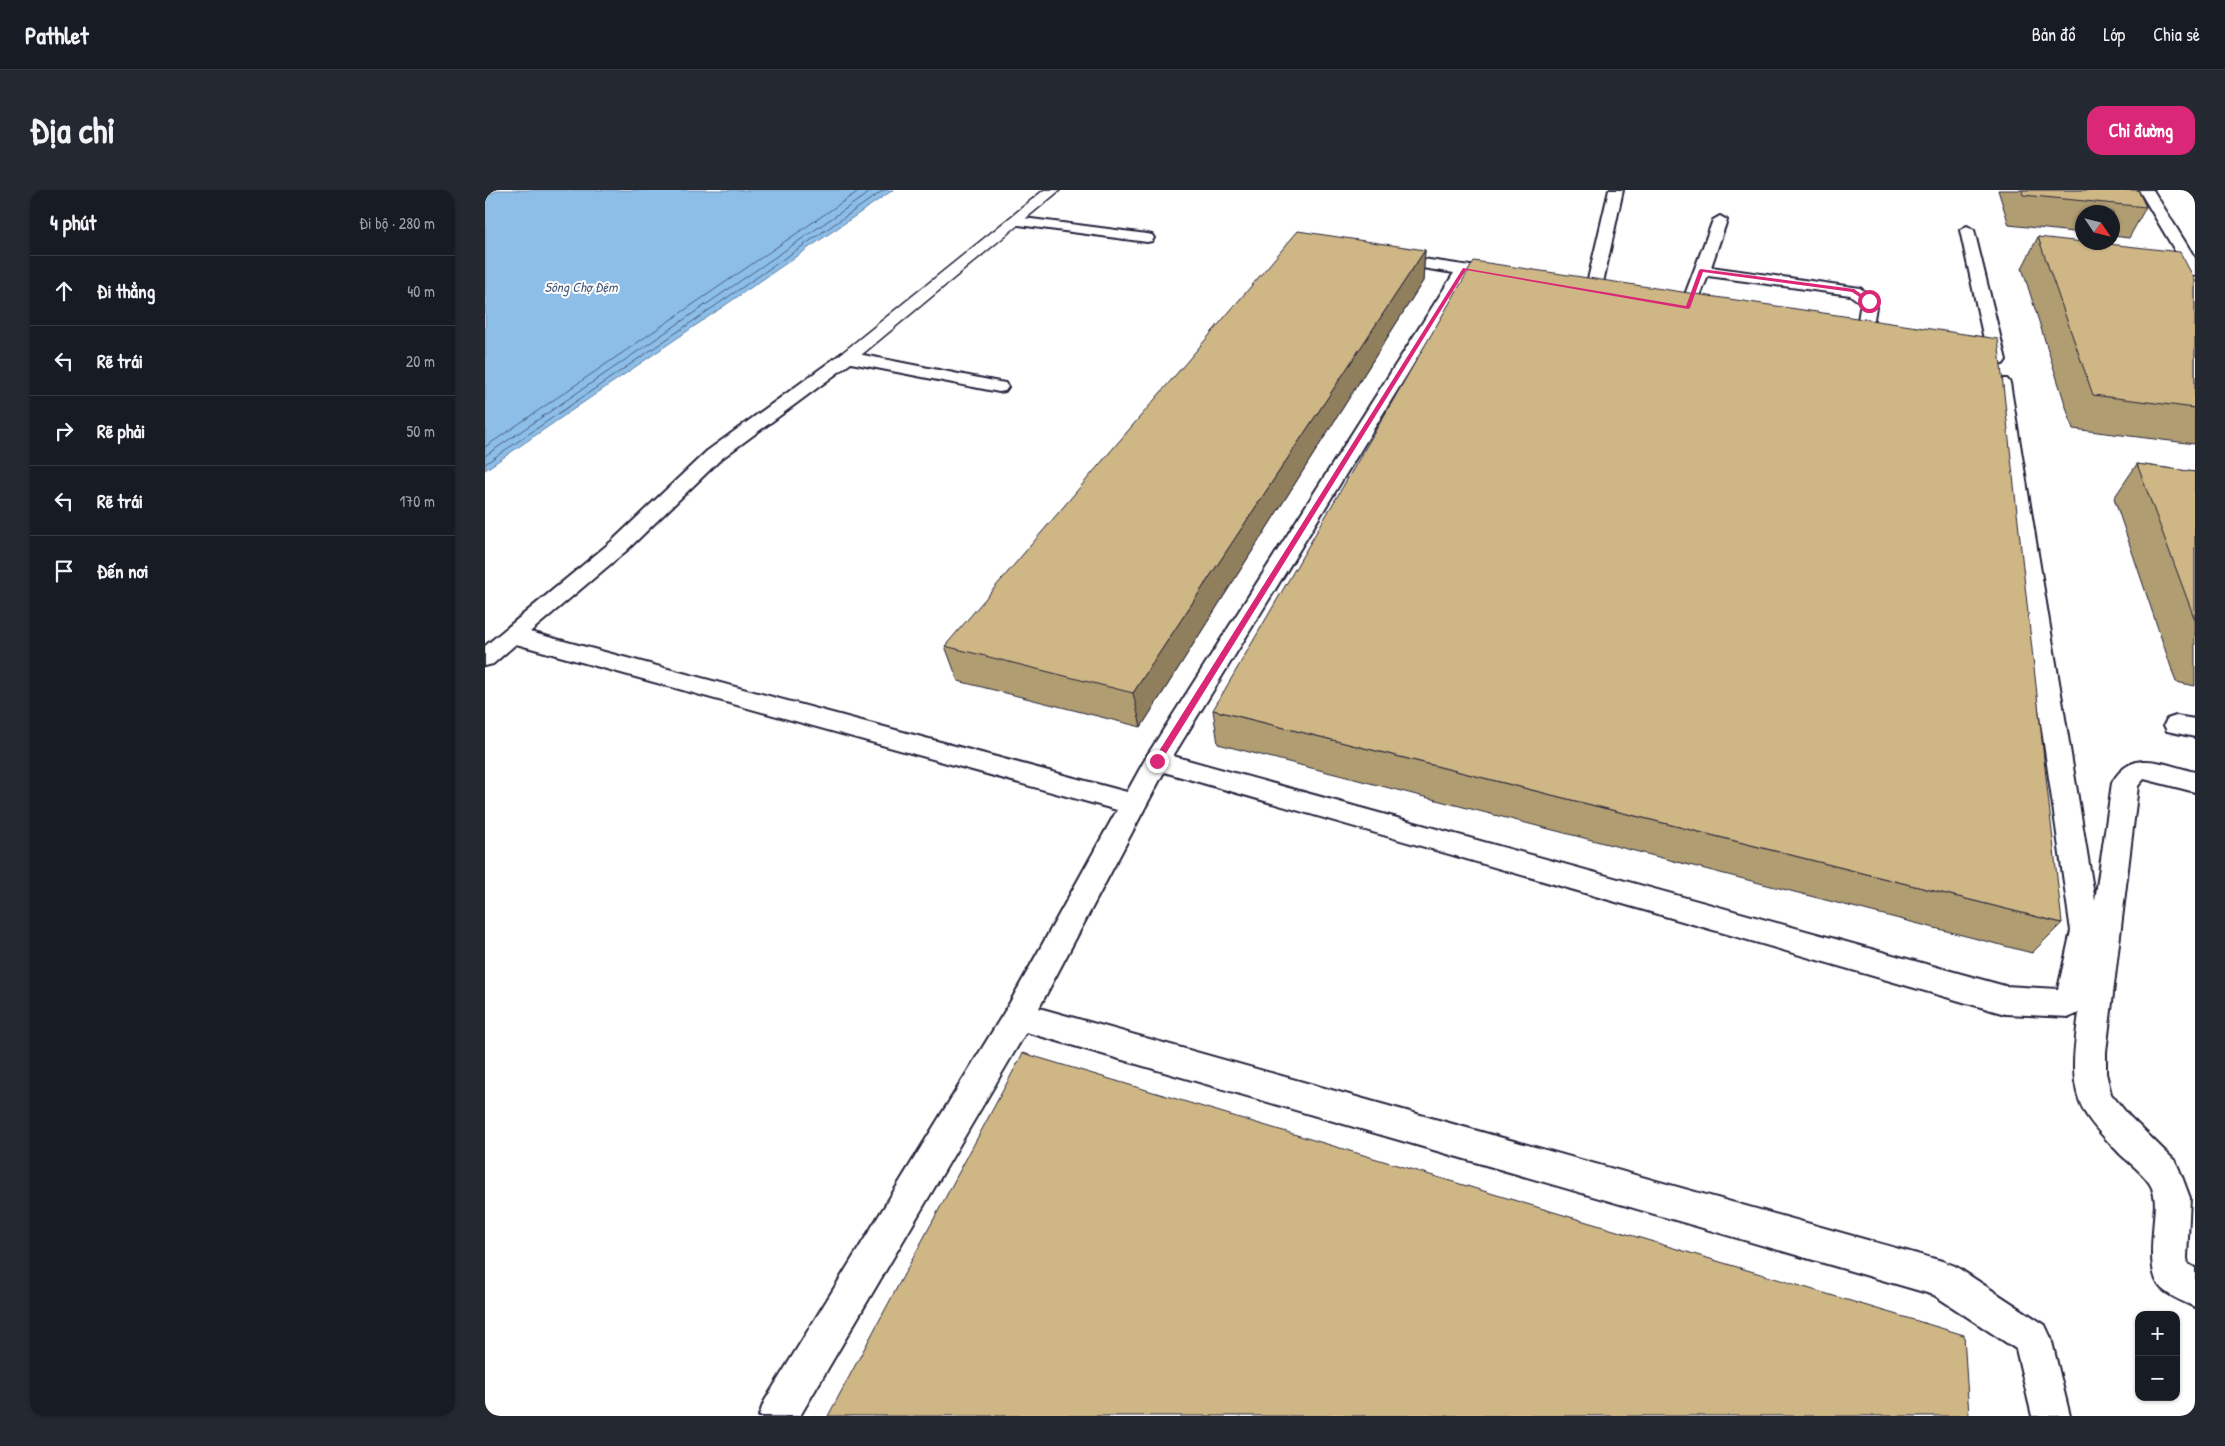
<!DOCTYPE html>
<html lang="vi">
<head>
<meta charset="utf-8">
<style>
  body { margin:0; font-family:"Patrick Hand",sans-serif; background:#242831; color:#f1f3f6 }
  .controls { position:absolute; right:15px; bottom:15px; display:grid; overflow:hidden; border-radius:10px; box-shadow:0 1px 4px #0004 }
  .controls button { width:45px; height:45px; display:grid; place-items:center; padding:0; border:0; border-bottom:1px solid #363941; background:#171b24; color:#f1f3f6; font:25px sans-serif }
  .compass { position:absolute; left:1590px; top:15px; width:45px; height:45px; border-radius:50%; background:#171b24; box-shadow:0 1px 4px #0004; rotate:125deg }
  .stop { position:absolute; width:15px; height:15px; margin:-11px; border:4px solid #db2777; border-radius:50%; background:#fff }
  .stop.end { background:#db2777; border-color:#fff; box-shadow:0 1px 5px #0008 }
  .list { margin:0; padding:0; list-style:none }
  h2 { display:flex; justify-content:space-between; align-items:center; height:65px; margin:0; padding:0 20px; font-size:21px }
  h2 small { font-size:16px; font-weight:400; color:#9ea1a6 }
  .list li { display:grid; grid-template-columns:32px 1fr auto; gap:15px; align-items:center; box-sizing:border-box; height:70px; padding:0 20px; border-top:1px solid #363941 }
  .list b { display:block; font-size:19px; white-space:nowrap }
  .list em { font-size:16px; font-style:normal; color:#9ea1a6 }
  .icon { flex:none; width:28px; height:28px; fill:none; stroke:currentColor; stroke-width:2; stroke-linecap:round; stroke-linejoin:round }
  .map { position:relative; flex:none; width:1710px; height:1226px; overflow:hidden; border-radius:15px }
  header { display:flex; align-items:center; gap:30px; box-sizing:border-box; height:70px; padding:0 25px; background:#171b24; border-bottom:1px solid #363941 }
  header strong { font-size:24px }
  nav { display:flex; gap:28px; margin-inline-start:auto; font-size:18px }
  .intro { display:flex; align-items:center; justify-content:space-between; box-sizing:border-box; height:120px; padding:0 30px }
  h1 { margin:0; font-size:35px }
  .button { padding:12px 22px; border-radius:15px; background:#db2777; color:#fff; font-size:18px; font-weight:700 }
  main { display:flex; gap:30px; padding:0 30px }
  aside { flex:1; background:#171b24; border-radius:15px; box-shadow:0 1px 4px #0004 }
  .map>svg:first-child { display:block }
  .water { fill:#8cbee8; stroke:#6280a3 }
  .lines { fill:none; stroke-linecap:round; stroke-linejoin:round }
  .shore { stroke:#4c6080; stroke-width:1 }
  .service-casing { stroke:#22223b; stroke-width:4 }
  .minor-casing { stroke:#22223b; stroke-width:3 }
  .service { fill:#fff; fill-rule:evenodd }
  .minor { fill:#fff; fill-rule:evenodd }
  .wall { fill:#b19d72; stroke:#22223b }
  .shaded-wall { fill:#907f5d; stroke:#22223b }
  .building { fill:#ceb685; stroke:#22223b }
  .route { fill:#db2777 }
  .labels { text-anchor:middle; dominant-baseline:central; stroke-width:4; stroke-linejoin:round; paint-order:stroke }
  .far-water-label { font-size:14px; font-style:italic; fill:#475978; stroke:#fff }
</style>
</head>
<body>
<header>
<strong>Pathlet</strong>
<nav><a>Bản đồ</a><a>Lớp</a><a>Chia sẻ</a></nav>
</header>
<div class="intro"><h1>Địa chỉ</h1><a class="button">Chỉ đường</a></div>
<main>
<aside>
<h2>4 phút<small>Đi bộ · 280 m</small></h2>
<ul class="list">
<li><svg class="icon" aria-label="ahead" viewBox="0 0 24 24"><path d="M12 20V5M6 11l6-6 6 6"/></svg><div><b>Đi thẳng</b></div><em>40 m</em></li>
<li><svg class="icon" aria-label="left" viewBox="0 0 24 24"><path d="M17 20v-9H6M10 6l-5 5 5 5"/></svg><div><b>Rẽ trái</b></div><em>20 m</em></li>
<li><svg class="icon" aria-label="right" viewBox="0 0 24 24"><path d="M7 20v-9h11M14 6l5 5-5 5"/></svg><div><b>Rẽ phải</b></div><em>50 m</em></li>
<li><svg class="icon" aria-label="left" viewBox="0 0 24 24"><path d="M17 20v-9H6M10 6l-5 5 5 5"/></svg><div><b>Rẽ trái</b></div><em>170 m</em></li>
<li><svg class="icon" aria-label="arrive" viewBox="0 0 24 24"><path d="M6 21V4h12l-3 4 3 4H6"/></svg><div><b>Đến nơi</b></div></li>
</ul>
</aside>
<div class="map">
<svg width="1710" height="1226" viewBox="0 0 1710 1226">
  <rect width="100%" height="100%" fill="#fff"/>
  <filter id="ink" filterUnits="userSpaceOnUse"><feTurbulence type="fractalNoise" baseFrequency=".02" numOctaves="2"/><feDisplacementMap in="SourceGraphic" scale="10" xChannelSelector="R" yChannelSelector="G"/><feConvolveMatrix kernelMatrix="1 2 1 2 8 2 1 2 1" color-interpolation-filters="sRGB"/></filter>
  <g filter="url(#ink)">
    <path class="water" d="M 13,0 L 408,0 L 0,280 L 0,7 Z"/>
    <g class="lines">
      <path class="shore" d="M 0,257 L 375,0
        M 0,266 L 388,0
        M 0,274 L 399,0"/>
      <defs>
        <path id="service" d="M 1124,0 L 1138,0 L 1116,102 L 1114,105 L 1102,105 L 1100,102 Z
          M 1654,0 L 1668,0 L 1710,68 L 1710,86 L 1705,84 L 1702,81 Z
          M 1235,26 L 1242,30 L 1226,77 L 1375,98 L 1392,111 L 1386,147 L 1384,151 L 1372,151 L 1370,147 L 1376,113 L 1365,105 L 1223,86 L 1209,121 L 1197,121 L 1195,118 L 1228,30 Z
          M 531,27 L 662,44 L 667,45 L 669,48 L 667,51 L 662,52 L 526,34 L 524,31 L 526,28 Z
          M 1482,36 L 1489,40 L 1521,170 L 1518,174 L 1512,175 L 1492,171 L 1489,167 L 1492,163 L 1502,163 L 1475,40 Z
          M 904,64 L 1019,81 L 1024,83 L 1027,86 L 1024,89 L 1019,91 L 983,85 L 688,566 L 1520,796 L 1573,799 L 1586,741 L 1507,193 L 1510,189 L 1522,189 L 1525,193 L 1610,711 L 1627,593 C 1647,557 1678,574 1710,582 L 1710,602 L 1659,589 L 1653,596 L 1621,862 L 1621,883 L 1626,904 L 1644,926 L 1691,972 L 1696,984 L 1705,1008 L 1702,1068 L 1703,1074 L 1710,1078 L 1710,1117 C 1699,1112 1686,1107 1677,1099 C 1662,1085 1668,1047 1669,1028 C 1670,1017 1671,1009 1667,998 C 1662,986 1646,974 1636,965 C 1623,951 1608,937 1599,921 C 1583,891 1590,855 1594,823 L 1585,827 L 1520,824 L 679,582 L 554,818 L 1457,1071 L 1470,1076 L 1560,1135 L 1566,1148 L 1585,1226 L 1547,1226 L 1531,1159 L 1449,1105 L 541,842 L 315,1226 L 274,1226 L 279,1212 L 523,816 L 632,620 L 31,454 L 8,474 L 0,476 L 0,456 L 127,351 L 222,261 L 357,163 L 363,162 L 514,192 L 520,193 L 523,197 L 520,201 L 514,202 L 366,173 L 236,269 L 141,361 L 45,442 L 642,602 L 663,564 L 969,83 L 899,72 L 896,69 L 899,66 Z
          M 1691,526 L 1710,529 L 1710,547 L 1682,541 L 1679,535 L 1682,529 Z"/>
        <path id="minor" d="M 559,0 L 575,0 L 369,171 L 363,172 L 357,171 L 354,167 L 357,163 Z"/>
      </defs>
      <use href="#service" class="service-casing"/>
      <use href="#minor" class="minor-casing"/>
      <use href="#service" class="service"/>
      <use href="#minor" class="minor"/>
    </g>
    <path class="wall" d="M 1513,0 L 1653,0 L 1661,17 L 1644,48 L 1628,46 L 1628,22 L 1598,22 L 1598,43 L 1524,35 Z
      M 1553,47 L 1710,90 L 1710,254 L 1588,239 L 1537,78 Z
      M 940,60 L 938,91 L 656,537 L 473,491 L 460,456 Z
      M 1652,274 L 1710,282 L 1710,496 L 1691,492 L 1629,308 Z
      M 728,520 L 1577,733 L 1547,763 L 733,554 Z"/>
    <path class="shaded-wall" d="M 940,60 L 938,91 L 656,537 L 648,503 Z"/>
    <path class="building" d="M 1537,0 L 1653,0 L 1661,17 L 1538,5 Z
      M 813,41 L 940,60 L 648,503 L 460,456 Z
      M 1553,47 L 1598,52 L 1606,52 L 1695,62 L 1710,90 L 1710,218 L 1608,205 Z
      M 989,71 L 1513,149 L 1577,733 L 728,520 Z
      M 1652,274 L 1710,282 L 1710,430 Z
      M 538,863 L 1479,1145 L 1484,1226 L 343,1226 Z"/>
  </g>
  <path class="route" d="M 978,78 L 1201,116 L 1214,80 L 1216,79 L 1369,99 L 1386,111 L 1382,112 L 1367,102 L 1218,82 L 1205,118 L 1203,119 L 981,80 L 675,573 L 669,573 L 669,569 Z"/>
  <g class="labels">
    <g class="far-water-label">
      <text x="96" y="96">Sông Chợ Đệm</text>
    </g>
  </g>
</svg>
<div class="controls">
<button>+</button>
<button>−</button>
</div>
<svg class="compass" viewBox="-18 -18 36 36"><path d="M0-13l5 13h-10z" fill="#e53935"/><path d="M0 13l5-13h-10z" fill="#9ea1a6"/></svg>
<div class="stop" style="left:1384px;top:111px"></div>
<div class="stop end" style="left:672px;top:571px"></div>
</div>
</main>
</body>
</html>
